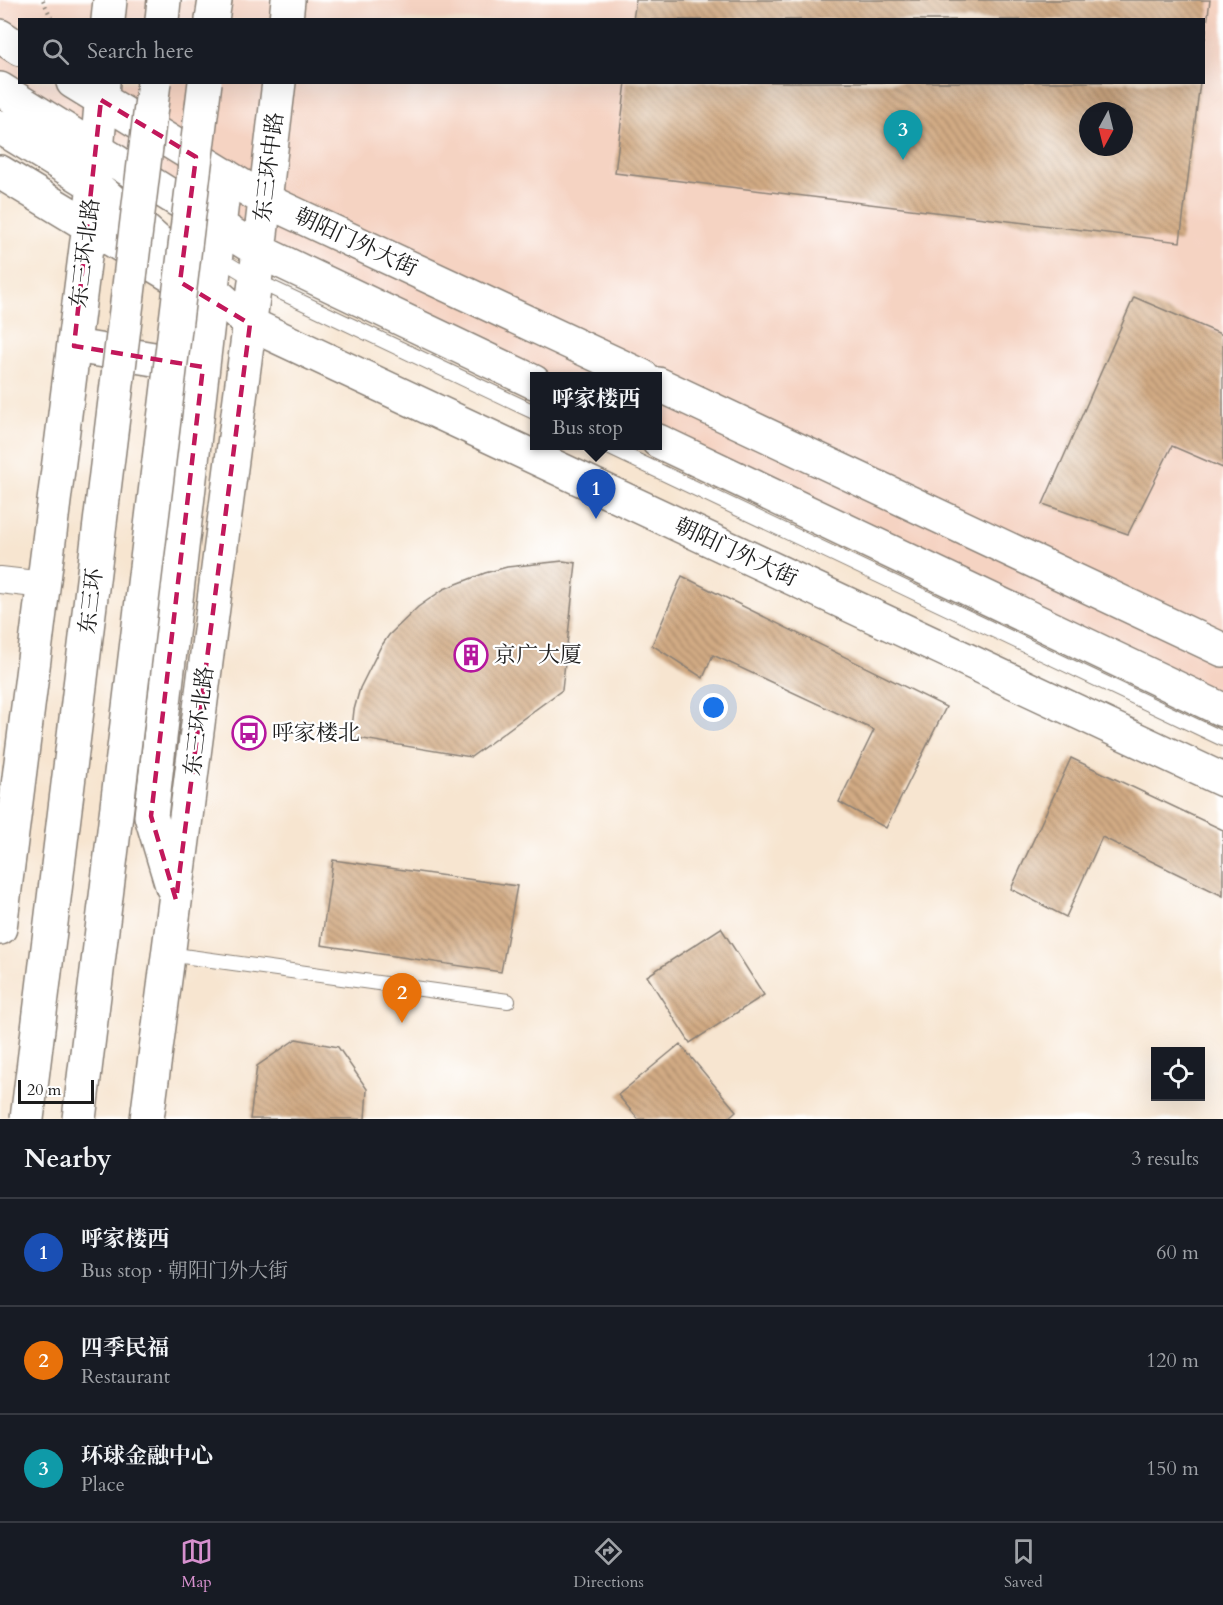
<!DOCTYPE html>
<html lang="en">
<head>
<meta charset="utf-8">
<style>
  body { margin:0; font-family:Cardo,"Noto Serif SC",serif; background:#20242c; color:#f1f3f6 }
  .controls { position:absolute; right:18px; bottom:18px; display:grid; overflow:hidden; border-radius:0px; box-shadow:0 6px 24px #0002 }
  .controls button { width:54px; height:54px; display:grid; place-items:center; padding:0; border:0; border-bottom:2px solid #363941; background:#171b24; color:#f1f3f6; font:30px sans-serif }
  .compass { position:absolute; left:1079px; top:102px; width:54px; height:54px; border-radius:50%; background:#171b24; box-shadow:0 6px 24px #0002; rotate:187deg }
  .scale { position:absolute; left:18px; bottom:15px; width:76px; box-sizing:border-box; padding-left:6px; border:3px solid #1c1c1c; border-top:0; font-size:16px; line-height:21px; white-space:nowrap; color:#1c1c1c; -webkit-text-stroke:4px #fff; paint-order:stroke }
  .you { position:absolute; left:714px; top:708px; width:21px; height:21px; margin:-15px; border:4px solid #fff; border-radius:50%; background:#1a73e8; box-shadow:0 0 0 9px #1a73e833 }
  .badge { display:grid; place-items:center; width:39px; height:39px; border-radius:50%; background:#d690ce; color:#fff; font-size:20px; font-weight:700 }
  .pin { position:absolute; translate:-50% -50px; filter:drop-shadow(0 2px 3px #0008) }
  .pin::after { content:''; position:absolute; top:32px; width:21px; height:18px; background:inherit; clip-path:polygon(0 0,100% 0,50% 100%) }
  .popup { position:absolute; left:530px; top:372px; width:132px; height:78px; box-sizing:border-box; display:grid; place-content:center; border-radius:0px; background:#171b24; filter:drop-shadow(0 2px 4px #0005); font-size:20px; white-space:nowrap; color:#9ea1a6 }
  .popup b { font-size:22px; color:#f1f3f6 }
  .popup::after { content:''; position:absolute; left:50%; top:100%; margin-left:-12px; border:12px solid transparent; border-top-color:#171b24 }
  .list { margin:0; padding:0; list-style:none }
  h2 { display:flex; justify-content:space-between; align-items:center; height:78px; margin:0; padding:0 24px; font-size:26px }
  h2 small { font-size:20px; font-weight:400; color:#9ea1a6 }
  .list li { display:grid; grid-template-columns:39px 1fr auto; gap:18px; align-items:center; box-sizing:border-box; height:108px; padding:0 24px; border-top:2px solid #363941 }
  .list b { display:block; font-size:22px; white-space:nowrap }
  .list p { margin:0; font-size:20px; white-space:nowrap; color:#9ea1a6 }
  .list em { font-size:20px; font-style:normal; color:#9ea1a6 }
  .icon { flex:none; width:33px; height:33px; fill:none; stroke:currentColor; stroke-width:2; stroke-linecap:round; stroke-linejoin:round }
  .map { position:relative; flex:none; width:1223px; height:1119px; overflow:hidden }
  .search { position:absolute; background:#171b24; box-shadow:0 6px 24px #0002; left:18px; right:18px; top:18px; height:66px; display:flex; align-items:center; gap:15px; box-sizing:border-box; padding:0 21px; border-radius:0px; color:#9ea1a6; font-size:22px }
  .sheet { height:402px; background:#171b24 }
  nav { display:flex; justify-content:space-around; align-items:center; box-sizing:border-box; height:84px; border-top:2px solid #363941; background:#171b24; font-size:16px; color:#9ea1a6 }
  nav a { display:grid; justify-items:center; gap:3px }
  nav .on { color:#d690ce }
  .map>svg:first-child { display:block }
  .built { fill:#f5d3c2; fill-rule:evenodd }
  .building { fill:url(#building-back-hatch); fill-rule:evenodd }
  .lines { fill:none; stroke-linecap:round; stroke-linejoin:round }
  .service-casing { stroke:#8a8076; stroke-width:16 }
  .minor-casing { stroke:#8a8076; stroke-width:28 }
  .tertiary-casing { stroke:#8a8076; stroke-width:36 }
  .trunk-casing { stroke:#8a8076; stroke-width:36 }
  .path { stroke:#8a8076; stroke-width:4; stroke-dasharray:1.5 4.5; stroke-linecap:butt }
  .service { stroke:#fff; stroke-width:14 }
  .minor { stroke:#fff; stroke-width:26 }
  .tertiary { stroke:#fff; stroke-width:33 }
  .trunk { stroke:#fff; stroke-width:33 }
  .trunk-bridge-casing { stroke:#8a8076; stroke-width:36; stroke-linecap:butt }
  .trunk-bridge { stroke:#fff; stroke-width:33 }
  .marked { fill:none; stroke:#c2185b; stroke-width:4.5; stroke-dasharray:12 8; stroke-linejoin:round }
  .labels { text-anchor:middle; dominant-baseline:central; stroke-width:4.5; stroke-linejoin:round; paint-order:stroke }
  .street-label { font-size:22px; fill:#1c1c1c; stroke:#fff }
  .poi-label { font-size:22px; fill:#1c1c1c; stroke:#fff; text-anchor:start }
</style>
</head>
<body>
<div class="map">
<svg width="1223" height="1119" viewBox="0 0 1223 1119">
  <defs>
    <pattern id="building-back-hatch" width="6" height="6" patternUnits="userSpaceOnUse" patternTransform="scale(1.5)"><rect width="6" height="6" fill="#d2ab84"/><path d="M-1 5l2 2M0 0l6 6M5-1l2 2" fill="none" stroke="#aa8a6b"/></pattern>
  </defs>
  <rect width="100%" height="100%" fill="#fff"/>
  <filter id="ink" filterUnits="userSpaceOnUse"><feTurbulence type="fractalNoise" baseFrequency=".0167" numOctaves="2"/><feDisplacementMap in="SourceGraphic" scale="12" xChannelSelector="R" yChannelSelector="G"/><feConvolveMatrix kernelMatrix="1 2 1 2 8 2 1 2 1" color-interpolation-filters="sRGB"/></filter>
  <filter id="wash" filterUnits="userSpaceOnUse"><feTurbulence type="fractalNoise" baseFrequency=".008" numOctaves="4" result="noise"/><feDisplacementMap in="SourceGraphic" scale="24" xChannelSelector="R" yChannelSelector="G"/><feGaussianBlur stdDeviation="1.35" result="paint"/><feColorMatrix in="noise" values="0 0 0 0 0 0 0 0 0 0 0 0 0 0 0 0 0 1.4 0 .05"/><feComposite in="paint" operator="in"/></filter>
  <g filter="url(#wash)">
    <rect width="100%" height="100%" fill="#f7e5d0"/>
    <path class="built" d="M 0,0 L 1223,0 L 1223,712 L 658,443 L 658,376 L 534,376 L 0,112 ZM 20,20 L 1204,20 L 1204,82 L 20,82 ZM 1088,111 L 1124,111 L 1124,147 L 1088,147 Z"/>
    <g id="blocks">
      <path class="building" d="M 636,0 L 1210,0 L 1205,39 L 1204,20 L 633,20 Z
        M 626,82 L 1200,82 L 1180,242 L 615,173 ZM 1088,111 L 1124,111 L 1124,147 L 1088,147 Z
        M 1134,297 L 1223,335 L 1223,468 L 1172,446 L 1128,534 L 1043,504 Z
        M 563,561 L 576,563 L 562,690 L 471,757 L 351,737 L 354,710 L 360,688 L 380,648 L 389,635 L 418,607 L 444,589 L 485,573 L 507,567 Z
        M 682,576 L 946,707 L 886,828 L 839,802 L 874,730 L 713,655 L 703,678 L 652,645 Z
        M 1071,758 L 1223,830 L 1223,896 L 1102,837 L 1066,917 L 1011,889 Z
        M 333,860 L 517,886 L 501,972 L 321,945 Z
        M 721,928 L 764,995 L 690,1043 L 647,976 Z
        M 296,1039 L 338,1047 L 367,1089 L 365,1119 L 250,1119 L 257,1066 Z
        M 680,1044 L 736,1111 L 727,1119 L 638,1119 L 618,1095 Z"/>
    </g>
  </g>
  <g filter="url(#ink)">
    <use href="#blocks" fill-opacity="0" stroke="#8a8076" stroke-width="1.5"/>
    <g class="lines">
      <defs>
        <path id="service" d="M 217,257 L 255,280 L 534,412
          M 606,446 L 1223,739
          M 168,954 L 508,1001"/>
        <path id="minor" d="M 0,580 L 44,585"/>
        <path id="tertiary" d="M 108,20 L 110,0
          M 286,20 L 288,0
          M 0,36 L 20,49
          M 73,82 L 265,200 L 642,376
          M 0,172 L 205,296
          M 74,346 L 197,366
          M 658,384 L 1223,650
          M 172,886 L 151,816 L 225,175
          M 0,928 L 94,185 L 103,82
          M 147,1119 L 259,251 L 279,82"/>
        <path id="trunk" d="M 162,20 L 164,0
          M 212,20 L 215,0
          M 0,89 L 259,251 L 534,382
          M 0,127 L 94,185 L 250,324 L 1223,780
          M 658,441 L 1223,710"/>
      </defs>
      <use href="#service" class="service-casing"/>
      <use href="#minor" class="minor-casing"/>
      <use href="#tertiary" class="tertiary-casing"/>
      <use href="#trunk" class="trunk-casing"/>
      <path class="path" d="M 43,0 L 52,20"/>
      <use href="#service" class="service"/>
      <use href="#minor" class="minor"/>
      <use href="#tertiary" class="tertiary"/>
      <use href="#trunk" class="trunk"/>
      <defs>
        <path id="trunk-bridge" d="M 27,1119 L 154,82
          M 79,1119 L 205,82"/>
      </defs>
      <use href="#trunk-bridge" class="trunk-bridge-casing"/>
      <use href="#trunk-bridge" class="trunk-bridge"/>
    </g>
  </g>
  <path class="marked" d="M 101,100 L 196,157 L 180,282 L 250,324 L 176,900 L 151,816 L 203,367 L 74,346 Z"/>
  <defs>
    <symbol id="building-ring" viewBox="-11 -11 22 22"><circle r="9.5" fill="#fff" stroke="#b5179e" stroke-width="1.5"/><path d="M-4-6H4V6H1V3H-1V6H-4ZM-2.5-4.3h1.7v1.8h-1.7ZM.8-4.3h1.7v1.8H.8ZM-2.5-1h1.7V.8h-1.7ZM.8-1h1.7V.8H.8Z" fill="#b5179e"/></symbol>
    <symbol id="bus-ring" viewBox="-11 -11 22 22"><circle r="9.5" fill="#fff" stroke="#b5179e" stroke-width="1.5"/><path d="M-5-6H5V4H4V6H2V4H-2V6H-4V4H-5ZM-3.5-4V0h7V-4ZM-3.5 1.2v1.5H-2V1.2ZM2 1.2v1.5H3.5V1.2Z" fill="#b5179e"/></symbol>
  </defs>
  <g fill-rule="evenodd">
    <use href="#building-ring" x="452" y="636" width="38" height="38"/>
    <use href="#bus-ring" x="230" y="714" width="38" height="38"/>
  </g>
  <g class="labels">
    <g class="street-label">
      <text transform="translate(269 167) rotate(-83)">东三环中路</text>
      <text transform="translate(356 242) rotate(25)">朝阳门外大街</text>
      <text transform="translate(85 253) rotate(-83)">东三环北路</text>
      <text transform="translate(736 552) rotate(25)">朝阳门外大街</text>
      <text transform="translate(91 601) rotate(-83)">东三环</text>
      <text transform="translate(199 721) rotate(-83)">东三环北路</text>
    </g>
    <g class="poi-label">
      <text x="494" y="655">京广大厦</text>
      <text x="272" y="733">呼家楼北</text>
    </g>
  </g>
</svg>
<div class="controls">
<button><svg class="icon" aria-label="locate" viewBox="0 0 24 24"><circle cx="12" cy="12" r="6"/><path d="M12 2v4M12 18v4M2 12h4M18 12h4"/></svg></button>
</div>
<svg class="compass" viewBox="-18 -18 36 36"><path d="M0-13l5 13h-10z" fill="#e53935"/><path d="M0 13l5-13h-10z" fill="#9ea1a6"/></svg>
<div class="scale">20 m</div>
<div class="you"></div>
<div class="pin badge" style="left:596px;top:519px;background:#1a4fb4">1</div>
<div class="popup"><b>呼家楼西</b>Bus stop</div>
<div class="pin badge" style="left:402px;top:1023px;background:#e8710a">2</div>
<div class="pin badge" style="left:903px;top:160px;background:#0f9aa8">3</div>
<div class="search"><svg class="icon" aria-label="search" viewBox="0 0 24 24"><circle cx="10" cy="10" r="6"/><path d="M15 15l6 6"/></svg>Search here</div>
</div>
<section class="sheet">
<h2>Nearby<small>3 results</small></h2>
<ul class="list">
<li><span class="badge" style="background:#1a4fb4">1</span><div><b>呼家楼西</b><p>Bus stop · 朝阳门外大街</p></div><em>60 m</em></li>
<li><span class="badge" style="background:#e8710a">2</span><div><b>四季民福</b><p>Restaurant</p></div><em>120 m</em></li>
<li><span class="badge" style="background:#0f9aa8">3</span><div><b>环球金融中心</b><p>Place</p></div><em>150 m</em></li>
</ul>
</section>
<nav>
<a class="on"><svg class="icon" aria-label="map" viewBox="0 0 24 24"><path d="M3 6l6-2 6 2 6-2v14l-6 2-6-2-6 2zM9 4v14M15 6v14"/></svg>Map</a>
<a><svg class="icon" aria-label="directions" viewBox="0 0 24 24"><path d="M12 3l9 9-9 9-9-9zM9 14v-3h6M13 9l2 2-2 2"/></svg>Directions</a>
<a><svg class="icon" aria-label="saved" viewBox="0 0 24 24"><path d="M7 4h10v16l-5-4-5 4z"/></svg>Saved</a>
</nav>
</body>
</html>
